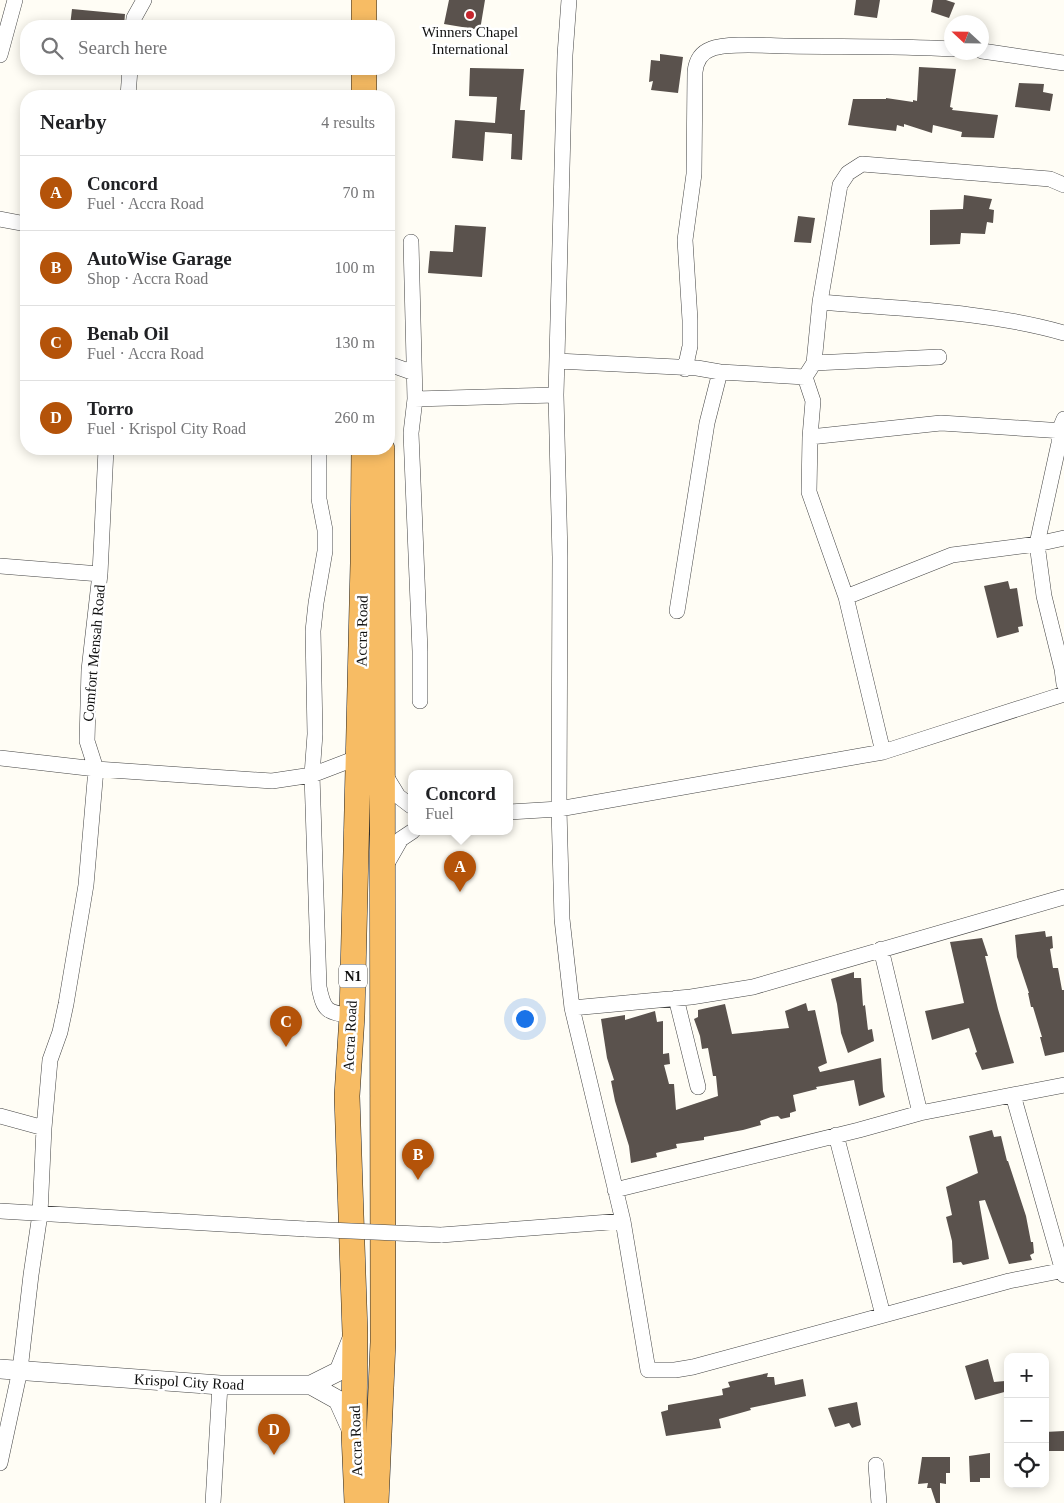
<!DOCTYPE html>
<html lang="en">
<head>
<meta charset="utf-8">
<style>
  body { margin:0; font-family:Georgia,serif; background:#f2f2f2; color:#202124 }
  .controls { position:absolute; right:15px; bottom:15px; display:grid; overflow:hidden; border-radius:10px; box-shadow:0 2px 12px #0003 }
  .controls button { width:45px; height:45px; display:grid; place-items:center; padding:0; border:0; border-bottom:1px solid #e0e0e0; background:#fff; color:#202124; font:25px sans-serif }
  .compass { position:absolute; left:944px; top:15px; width:45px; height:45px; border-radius:50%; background:#fff; box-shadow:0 2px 12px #0003; rotate:292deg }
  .you { position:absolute; left:524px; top:1018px; width:18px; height:18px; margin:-12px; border:4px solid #fff; border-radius:50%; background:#1a73e8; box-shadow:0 0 0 8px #1a73e833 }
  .badge { display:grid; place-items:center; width:32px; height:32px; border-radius:50%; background:#b45309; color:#fff; font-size:16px; font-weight:700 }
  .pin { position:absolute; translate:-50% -41px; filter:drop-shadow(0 1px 2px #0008) }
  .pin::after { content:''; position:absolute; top:26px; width:18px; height:15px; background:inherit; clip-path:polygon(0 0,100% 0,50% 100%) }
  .popup { position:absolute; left:408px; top:770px; width:105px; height:65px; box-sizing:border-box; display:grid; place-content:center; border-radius:10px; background:#fff; filter:drop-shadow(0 1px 4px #0005); font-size:16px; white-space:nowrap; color:#757577 }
  .popup b { font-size:19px; color:#202124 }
  .popup::after { content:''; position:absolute; left:50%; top:100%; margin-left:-10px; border:10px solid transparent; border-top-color:#fff }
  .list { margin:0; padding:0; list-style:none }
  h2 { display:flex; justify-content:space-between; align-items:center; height:65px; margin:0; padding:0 20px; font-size:21px }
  h2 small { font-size:16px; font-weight:400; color:#757577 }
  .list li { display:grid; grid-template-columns:32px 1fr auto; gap:15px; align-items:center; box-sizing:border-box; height:75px; padding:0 20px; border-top:1px solid #e0e0e0 }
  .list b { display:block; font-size:19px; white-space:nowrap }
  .list p { margin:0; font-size:16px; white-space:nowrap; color:#757577 }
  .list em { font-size:16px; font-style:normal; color:#757577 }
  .icon { flex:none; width:28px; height:28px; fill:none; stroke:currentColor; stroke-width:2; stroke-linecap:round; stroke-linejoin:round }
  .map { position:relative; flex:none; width:1064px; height:1503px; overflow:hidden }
  .search { position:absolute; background:#fff; box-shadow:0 2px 12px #0003; left:20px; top:20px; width:375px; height:55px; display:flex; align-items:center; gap:12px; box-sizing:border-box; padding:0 18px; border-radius:20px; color:#757577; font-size:19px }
  .panel { position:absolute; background:#fff; box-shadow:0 2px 12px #0003; left:20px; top:90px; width:375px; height:365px; border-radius:20px }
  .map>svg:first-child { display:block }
  .building { fill:#5a524d }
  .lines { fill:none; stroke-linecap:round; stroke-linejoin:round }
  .minor-casing { stroke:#444; stroke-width:16 }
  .tertiary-casing { stroke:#444; stroke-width:20 }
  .trunk-casing { stroke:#222; stroke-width:26 }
  .minor { stroke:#fff; stroke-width:15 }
  .tertiary { stroke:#fff; stroke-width:19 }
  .trunk { stroke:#f7bc64; stroke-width:25 }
  .minor-bridge-casing { stroke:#444; stroke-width:16; stroke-linecap:butt }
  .minor-bridge { stroke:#fff; stroke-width:15 }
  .poi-dot { fill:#c4262e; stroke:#fff; stroke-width:2 }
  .labels { text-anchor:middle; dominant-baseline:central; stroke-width:5; stroke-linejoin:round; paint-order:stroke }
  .shield { fill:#fff; stroke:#585858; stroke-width:1 }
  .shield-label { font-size:14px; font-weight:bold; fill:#111 }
  .poi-label { font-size:15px; fill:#111; stroke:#fff }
  .street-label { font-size:15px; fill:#111; stroke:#fff }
</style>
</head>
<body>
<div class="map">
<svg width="1064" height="1503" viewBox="0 0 1064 1503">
  <rect width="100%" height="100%" fill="#fffdf5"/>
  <path class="building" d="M 449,0 L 485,0 L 480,30 L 444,24 Z
    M 856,0 L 880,0 L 877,18 L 854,15 Z
    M 933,0 L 946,0 L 955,3 L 949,18 L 931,12 Z
    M 72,9 L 125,14 L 124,26 L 70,26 Z
    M 660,54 L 683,57 L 678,93 L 651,90 L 653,81 L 649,82 L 651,60 L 660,61 Z
    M 919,67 L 956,69 L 950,107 L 953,108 L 952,110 L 998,115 L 994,138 L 961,137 L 962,132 L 933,125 L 932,133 L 904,124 L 904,127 L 897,125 L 896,131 L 848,125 L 853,99 L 886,99 L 886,98 L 913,102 L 913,100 L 917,101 Z
    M 470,68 L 524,69 L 520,110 L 525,110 L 522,160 L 511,159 L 512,134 L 485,132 L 483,161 L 452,158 L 455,120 L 495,123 L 497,97 L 469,96 Z
    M 1019,83 L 1044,84 L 1043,92 L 1053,94 L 1050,111 L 1015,107 Z
    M 964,195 L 992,199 L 989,209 L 994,210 L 993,223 L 987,222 L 985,234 L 961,233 L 960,244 L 930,245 L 930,210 L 963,209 Z
    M 798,216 L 815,218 L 811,243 L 794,242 Z
    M 455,225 L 486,227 L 482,277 L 428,273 L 430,251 L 453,252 Z
    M 1008,581 L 1010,589 L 1017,588 L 1023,626 L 1018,627 L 1019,632 L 997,638 L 984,586 Z
    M 1045,931 L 1046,937 L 1052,936 L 1053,948 L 1050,949 L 1053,968 L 1058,968 L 1062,990 L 1064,990 L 1064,1052 L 1045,1056 L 1040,1037 L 1042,1037 L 1033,1007 L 1031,1007 L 1028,993 L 1029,993 L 1017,957 L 1015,935 Z
    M 982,938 L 988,956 L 985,956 L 998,1009 L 1014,1063 L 982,1070 L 975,1053 L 977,1052 L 969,1028 L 932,1040 L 925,1011 L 964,1003 L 950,942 Z
    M 854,972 L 854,978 L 861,978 L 863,1006 L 865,1005 L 868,1030 L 872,1029 L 874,1041 L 848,1053 L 841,1033 L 837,1004 L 831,979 Z
    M 806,1003 L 808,1011 L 815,1010 L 827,1063 L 818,1067 L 820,1072 L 881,1058 L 883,1091 L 885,1097 L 859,1106 L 854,1080 L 816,1087 L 817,1089 L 793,1095 L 796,1111 L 790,1113 L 790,1117 L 781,1119 L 778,1116 L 771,1117 L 760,1121 L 761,1125 L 743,1130 L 704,1137 L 704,1140 L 676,1144 L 677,1148 L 656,1153 L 657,1157 L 631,1163 L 629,1146 L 615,1101 L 611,1081 L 614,1080 L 607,1058 L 601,1019 L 625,1015 L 625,1020 L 655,1011 L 657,1022 L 663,1021 L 663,1054 L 669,1053 L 670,1064 L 664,1065 L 669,1084 L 674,1084 L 676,1110 L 718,1096 L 716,1076 L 713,1076 L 708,1048 L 702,1049 L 700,1036 L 694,1019 L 698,1017 L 698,1010 L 725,1004 L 732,1034 L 789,1028 L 785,1011 Z
    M 992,1130 L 994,1137 L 1001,1136 L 1007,1161 L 1008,1161 L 1026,1216 L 1031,1242 L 1033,1242 L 1034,1253 L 1030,1255 L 1032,1260 L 1009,1264 L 985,1200 L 979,1201 L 989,1259 L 963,1265 L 961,1262 L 953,1263 L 952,1241 L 946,1217 L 952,1215 L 946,1187 L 978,1173 L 969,1136 Z
    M 988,1359 L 994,1382 L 1005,1381 L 1008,1391 L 975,1400 L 965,1366 Z
    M 768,1373 L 767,1377 L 774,1377 L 775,1385 L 803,1379 L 806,1396 L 750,1408 L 751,1410 L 719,1419 L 721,1428 L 666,1436 L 661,1412 L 668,1410 L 668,1405 L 723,1395 L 722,1389 L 730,1387 L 728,1382 Z
    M 857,1402 L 861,1425 L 852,1428 L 849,1423 L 835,1427 L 828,1408 Z
    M 1064,1431 L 1064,1451 L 1045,1451 L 1045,1432 Z
    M 990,1453 L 990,1478 L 980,1478 L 980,1482 L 970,1482 L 969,1456 Z
    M 922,1457 L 950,1457 L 950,1473 L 946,1473 L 946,1484 L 940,1483 L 940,1503 L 936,1503 L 931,1488 L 927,1488 L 928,1483 L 918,1484 Z"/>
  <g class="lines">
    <defs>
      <path id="minor" d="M 569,0 L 565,55 L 556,395 L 560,557 L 559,809 L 562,919 L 572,1008 L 623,1221 L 648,1370 L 675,1370 L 693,1367 L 1009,1281 L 1064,1270
        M 133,26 L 134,18 L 144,0
        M 982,51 L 1064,63
        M 0,55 L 15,0
        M 128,96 L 130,69
        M 0,219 L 26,224
        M 411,242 L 415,399 L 411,433 L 420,651 L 420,701
        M 820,302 C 899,309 988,311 1064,333
        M 557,361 L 697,368 L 720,372 L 805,377
        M 814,363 L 939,357
        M 389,364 L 414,373
        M 685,369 L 690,346 L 690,320 L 685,240 L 694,174 L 695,72 C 696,62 700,53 711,49 C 728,42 768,46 787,46 C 842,47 897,46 952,49
        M 415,399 L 556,395
        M 1064,419 L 1059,431 L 1059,443 L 1037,544 L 1044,596 L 1062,669 L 1064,684
        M 810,437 L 941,423 L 1064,431
        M 106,449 L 100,574 L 89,670 L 87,741 L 96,769 L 272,781 L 312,775 L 359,757
        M 319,449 L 319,499 L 325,530 L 325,551 L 316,603 L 313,631 L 315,734 L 312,775 L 319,987 C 324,1012 327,1012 352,1016
        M 0,566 L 100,574
        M 846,597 L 952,555 L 1037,544 L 1064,538
        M 677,611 L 707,423 L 720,372
        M 883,752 L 846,597 L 809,492 L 810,437 L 813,401 L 805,377 L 814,363 L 820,302 L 840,185 L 848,173 L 862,164 L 1050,179 L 1064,185
        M 0,758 L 96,769 L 86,885 L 66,1004 L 60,1032 L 50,1060 L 44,1128 L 40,1214 L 31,1275 L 20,1370 L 0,1463
        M 384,773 L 398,796 L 411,806
        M 509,812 L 559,809 L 883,752 L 1064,694
        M 385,867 L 401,839 L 413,831
        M 881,949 L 920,1113
        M 676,998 L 698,1087
        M 572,1008 L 691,997 L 753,987 L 1064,897
        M 1013,1095 L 1064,1275
        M 0,1116 L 44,1128
        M 836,1135 L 883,1315
        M 615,1190 L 859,1130 L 920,1113 L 1064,1085
        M 0,1211 L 306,1229
        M 441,1235 L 623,1221
        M 876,1465 L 879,1503
        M 213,1503 L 220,1385"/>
      <path id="tertiary" d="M 0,1369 L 220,1385 L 311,1385 L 338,1400 L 352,1431
        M 311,1385 L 339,1371 L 351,1341"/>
      <path id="trunk" d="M 364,0 L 364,26
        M 364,69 L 364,96
        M 357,1503 L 354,1434 L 355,1333 L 347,1096 L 352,1016 L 357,810 L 363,563 L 364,449
        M 376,1503 L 383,1342 L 382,449"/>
    </defs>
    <use href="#minor" class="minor-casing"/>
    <use href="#tertiary" class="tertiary-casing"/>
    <use href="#trunk" class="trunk-casing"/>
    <use href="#minor" class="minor"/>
    <use href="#tertiary" class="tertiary"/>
    <use href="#trunk" class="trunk"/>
    <defs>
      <path id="minor-bridge" d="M 306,1229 L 441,1235"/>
    </defs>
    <use href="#minor-bridge" class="minor-bridge-casing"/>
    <use href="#minor-bridge" class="minor-bridge"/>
  </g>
  <circle class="poi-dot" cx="470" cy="15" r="5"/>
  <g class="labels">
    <rect class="shield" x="339" y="964.5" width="28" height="23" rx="4"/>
    <g class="shield-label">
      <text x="353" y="976">N1</text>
    </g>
    <g class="poi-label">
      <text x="470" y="32">Winners Chapel<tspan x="470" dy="17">International</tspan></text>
    </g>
    <g class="street-label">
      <text transform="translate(362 631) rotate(-89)">Accra Road</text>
      <text transform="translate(94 653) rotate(-85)">Comfort Mensah Road</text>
      <text transform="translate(350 1036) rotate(-87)">Accra Road</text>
      <text transform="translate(189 1382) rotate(3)">Krispol City Road</text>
      <text transform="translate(356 1441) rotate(-92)">Accra Road</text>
    </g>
  </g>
</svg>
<div class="controls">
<button>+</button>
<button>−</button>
<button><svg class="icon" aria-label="locate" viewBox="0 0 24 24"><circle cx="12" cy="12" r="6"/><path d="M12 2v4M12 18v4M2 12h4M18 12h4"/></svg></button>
</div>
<svg class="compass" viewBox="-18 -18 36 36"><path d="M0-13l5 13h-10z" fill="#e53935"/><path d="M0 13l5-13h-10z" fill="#757577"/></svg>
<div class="you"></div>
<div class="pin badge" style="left:460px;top:892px">A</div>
<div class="popup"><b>Concord</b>Fuel</div>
<div class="pin badge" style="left:418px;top:1180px">B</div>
<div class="pin badge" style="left:286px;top:1047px">C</div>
<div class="pin badge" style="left:274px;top:1455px">D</div>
<div class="search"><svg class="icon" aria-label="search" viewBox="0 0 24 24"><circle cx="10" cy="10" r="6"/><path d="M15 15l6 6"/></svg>Search here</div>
<section class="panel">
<h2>Nearby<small>4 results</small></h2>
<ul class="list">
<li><span class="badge">A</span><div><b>Concord</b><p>Fuel · Accra Road</p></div><em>70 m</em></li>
<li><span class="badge">B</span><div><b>AutoWise Garage</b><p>Shop · Accra Road</p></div><em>100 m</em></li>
<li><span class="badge">C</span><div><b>Benab Oil</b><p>Fuel · Accra Road</p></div><em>130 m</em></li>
<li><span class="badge">D</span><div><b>Torro</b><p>Fuel · Krispol City Road</p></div><em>260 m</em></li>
</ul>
</section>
</div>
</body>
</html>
